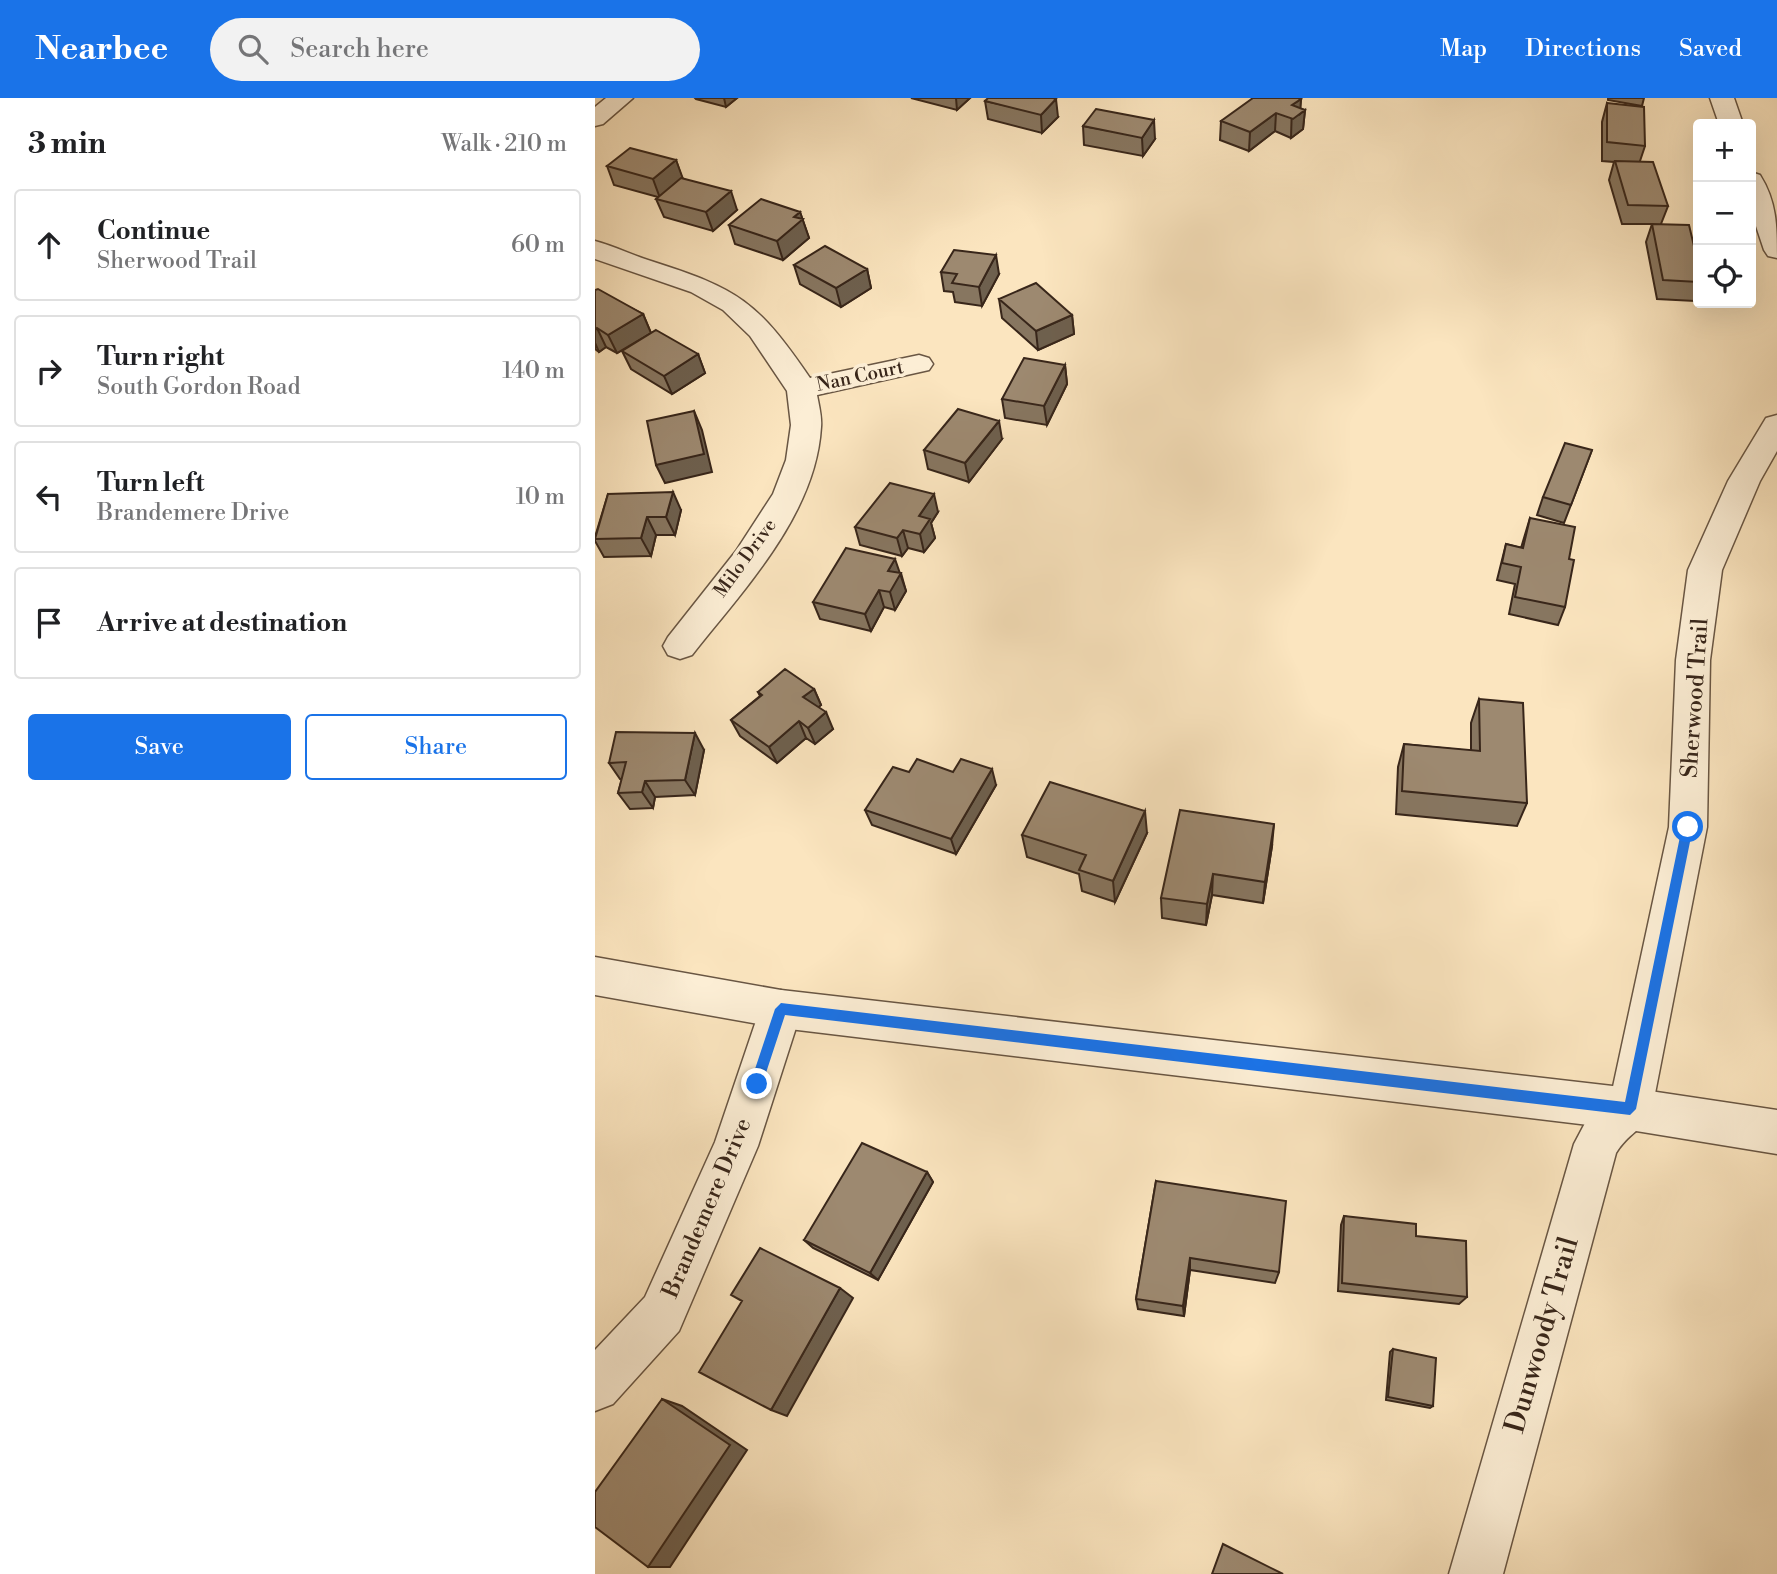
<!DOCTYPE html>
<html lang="en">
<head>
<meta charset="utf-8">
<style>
  body { margin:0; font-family:"Libre Bodoni",serif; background:#f2f2f2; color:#202124 }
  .controls { position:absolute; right:21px; top:21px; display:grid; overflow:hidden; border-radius:7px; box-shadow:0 7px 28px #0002 }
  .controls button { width:63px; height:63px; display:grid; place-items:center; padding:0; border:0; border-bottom:2px solid #e0e0e0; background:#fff; color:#202124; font:35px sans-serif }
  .stop { position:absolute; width:21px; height:21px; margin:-16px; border:5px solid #1a73e8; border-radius:50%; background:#fff }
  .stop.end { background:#1a73e8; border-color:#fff; box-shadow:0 2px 7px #0008 }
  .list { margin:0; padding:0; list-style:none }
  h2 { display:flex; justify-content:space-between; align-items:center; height:91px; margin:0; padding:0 28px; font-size:30px }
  h2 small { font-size:23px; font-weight:400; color:#757577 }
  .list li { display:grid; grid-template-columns:46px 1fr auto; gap:21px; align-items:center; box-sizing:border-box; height:112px; margin:0 14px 14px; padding:0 14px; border:2px solid #e0e0e0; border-radius:7px }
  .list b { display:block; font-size:26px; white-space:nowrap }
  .list p { margin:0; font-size:23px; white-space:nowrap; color:#757577 }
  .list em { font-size:23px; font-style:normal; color:#757577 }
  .actions { display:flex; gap:14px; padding:21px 28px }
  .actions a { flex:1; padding:16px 0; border:2px solid #1a73e8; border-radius:7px; text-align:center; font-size:24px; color:#1a73e8 }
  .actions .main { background:#1a73e8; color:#fff }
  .icon { flex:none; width:38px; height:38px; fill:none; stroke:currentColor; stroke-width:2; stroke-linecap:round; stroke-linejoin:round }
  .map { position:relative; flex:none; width:1182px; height:1476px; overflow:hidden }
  header { display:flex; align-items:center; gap:42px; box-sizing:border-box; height:98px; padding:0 35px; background:#1a73e8; color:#fff }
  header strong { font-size:33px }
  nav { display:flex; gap:38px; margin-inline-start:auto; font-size:24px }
  .search { width:490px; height:63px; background:#f2f2f2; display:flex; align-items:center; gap:18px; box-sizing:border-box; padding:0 24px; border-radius:38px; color:#757577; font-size:26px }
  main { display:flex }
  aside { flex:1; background:#fff }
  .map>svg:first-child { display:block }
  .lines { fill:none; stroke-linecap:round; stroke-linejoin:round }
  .minor-casing { stroke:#695643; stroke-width:3 }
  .tertiary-casing { stroke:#695643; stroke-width:3 }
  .minor { fill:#fceed5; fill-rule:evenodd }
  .tertiary { fill:#fceed5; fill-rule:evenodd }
  .wall { fill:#877660; stroke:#38261a; stroke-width:2 }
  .shaded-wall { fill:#6e604e; stroke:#38261a; stroke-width:2 }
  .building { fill:#9d8970; stroke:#38261a; stroke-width:2 }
  .route { fill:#1a73e8 }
  .labels { text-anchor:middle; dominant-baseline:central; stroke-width:7; stroke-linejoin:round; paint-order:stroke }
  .far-street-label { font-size:19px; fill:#38261a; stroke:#fceed5 }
  .street-label { font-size:23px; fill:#38261a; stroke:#fceed5 }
  .near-street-label { font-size:28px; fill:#38261a; stroke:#fceed5 }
</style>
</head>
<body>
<header>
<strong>Nearbee</strong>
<div class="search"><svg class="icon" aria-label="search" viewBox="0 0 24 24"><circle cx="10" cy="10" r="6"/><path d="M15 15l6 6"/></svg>Search here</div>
<nav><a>Map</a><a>Directions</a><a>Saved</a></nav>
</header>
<main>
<aside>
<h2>3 min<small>Walk · 210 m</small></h2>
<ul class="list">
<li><svg class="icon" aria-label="ahead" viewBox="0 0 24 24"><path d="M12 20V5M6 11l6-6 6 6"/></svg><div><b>Continue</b><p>Sherwood Trail</p></div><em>60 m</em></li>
<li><svg class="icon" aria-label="right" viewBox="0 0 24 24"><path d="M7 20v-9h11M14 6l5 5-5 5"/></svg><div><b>Turn right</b><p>South Gordon Road</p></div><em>140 m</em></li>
<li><svg class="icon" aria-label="left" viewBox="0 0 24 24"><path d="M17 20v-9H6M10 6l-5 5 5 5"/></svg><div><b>Turn left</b><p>Brandemere Drive</p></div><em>10 m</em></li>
<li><svg class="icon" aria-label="arrive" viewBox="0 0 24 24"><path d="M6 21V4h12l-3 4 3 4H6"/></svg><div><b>Arrive at destination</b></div></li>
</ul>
<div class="actions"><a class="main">Save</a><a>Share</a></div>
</aside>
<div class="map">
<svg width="1182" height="1476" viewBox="0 0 1182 1476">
  <rect width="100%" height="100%" fill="#fbe5bf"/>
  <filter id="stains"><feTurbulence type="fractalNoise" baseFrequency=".00286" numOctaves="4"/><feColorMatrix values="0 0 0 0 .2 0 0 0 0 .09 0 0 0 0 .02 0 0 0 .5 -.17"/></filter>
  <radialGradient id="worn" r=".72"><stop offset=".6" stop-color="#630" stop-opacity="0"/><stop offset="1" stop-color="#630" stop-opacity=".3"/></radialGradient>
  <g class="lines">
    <defs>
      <path id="minor" d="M 11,0 L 38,0 L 8,26 L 0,28 L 0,9 Z
        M 1115,0 L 1139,0 L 1148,26 L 1124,26 Z
        M 1156,74 L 1165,77 C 1182,104 1182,129 1182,160 L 1173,158 L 1169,152 L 1156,113 Z
        M 0,143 C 19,148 37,157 56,163 C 144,191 162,203 215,280 L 324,257 L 334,260 L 338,266 L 334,272 L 222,297 C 224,308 227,319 226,329 C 221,417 148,492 97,557 L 85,561 L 73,557 L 68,548 L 73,539 L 141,453 L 178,396 L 191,362 L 196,327 L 192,293 L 155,238 L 128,212 L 96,194 L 0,161 Z
        M 1182,317 L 1182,353 L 1165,383 L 1127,472 L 1115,562 L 1112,729 L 1057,1011 C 1048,1033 1033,1035 1021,1055 L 908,1476 L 854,1476 L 979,1046 L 998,1010 L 1016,998 L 1074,729 L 1081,562 L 1093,472 L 1133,383 L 1171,320 Z
        M 186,892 L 201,897 L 207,911 L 163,1048 L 84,1233 L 18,1306 L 0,1313 L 0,1252 L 50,1199 L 120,1044 L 165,911 L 171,897 Z"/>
      <path id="tertiary" d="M 0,859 L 186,892 L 1035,990 L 1182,1012 L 1182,1056 L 1035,1032 L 186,930 L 0,897 Z"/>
    </defs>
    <use href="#minor" class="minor-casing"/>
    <use href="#tertiary" class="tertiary-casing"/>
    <use href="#minor" class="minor"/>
    <use href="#tertiary" class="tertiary"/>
  </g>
  <path class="wall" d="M 100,0 L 142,0 L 131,9 L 101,1 Z
    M 316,0 L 375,0 L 362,12 Z
    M 1013,0 L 1049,0 L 1047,8 L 1013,2 Z
    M 706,1 L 705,11 L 710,12 L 708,31 L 696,40 L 680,33 L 654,53 L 625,42 L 626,23 Z
    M 390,3 L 463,19 L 447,35 L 393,21 Z
    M 1012,5 L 1050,48 L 1045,63 L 1073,108 L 1066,126 L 1103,165 L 1103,196 L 1100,203 L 1062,201 L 1051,144 L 1057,126 L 1027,126 L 1014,82 L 1019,64 L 1007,63 L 1007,24 Z
    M 488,28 L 560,41 L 548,58 L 489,47 Z
    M 81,62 L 87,80 L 142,112 L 118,133 L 69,119 L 61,101 L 63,99 L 19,87 L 12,68 Z
    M 205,114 L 214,140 L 188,162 L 140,146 L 134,127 Z
    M 199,167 L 272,171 L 276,190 L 246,209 L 205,186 Z
    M 346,174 L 404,176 L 387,208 L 360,204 L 358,194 L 349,193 Z
    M 0,192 L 48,216 L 56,235 L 22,255 L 11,249 L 4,254 L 0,251 Z
    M 404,201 L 477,217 L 479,236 L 443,252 L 407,220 Z
    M 27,253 L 103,256 L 110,275 L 77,296 L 36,271 Z
    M 470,267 L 472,286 L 452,327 L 410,320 L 407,301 Z
    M 407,341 L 374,384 L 333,371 L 329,352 Z
    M 997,352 L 969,425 L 942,417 L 948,399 Z
    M 13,396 L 86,412 L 80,437 L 61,437 L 56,458 L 9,459 L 0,443 L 0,439 Z
    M 343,414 L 336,425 L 340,440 L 329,454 L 313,450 L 307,458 L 265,447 L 260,429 Z
    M 935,420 L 974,461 L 970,509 L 963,527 L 914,516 L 920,486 L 902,482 L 911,446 L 926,450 Z
    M 304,475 L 306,475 L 311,493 L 300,512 L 289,509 L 276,533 L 225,521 L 218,504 Z
    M 219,591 L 226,607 L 223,609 L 238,631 L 220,646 L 211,640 L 182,665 L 145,638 L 136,622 L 165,598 L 163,594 Z
    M 884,601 L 932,705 L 922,728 L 801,716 L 803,669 L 809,646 L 876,653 L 876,625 Z
    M 109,652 L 100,697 L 60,699 L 58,710 L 35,711 L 23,695 L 27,681 L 25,681 L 14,665 Z
    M 314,674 L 358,674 L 401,687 L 361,756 L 277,727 L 270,712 Z
    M 552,735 L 520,804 L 487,793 L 484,776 L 432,759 L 427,737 Z
    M 677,748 L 668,805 L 617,797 L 611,827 L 567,820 L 566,800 Z
    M 332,1074 L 338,1084 L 283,1182 L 218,1150 L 209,1142 Z
    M 561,1083 L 684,1174 L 680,1185 L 595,1172 L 589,1218 L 543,1211 L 541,1201 Z
    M 749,1118 L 821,1138 L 872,1199 L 864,1206 L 743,1193 L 746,1127 Z
    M 798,1251 L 838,1308 L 835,1310 L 791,1302 L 795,1254 Z"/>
  <path class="shaded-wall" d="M 129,0 L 142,0 L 131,9 Z
    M 361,0 L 375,0 L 362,12 Z
    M 461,1 L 463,19 L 447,35 L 446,17 Z
    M 706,1 L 705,16 L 710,12 L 708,31 L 696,40 L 697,7 Z
    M 681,15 L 680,33 L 654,53 L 655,34 Z
    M 559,22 L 560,41 L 548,58 L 547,40 Z
    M 81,62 L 88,81 L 65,100 L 58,81 Z
    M 136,93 L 142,112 L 118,133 L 111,114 Z
    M 205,114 L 214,140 L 188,162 L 182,143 L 199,119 Z
    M 401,157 L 404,176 L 387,208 L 384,189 Z
    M 272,171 L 276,190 L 246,209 L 241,190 Z
    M 48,216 L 56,235 L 22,255 L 13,237 Z
    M 477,217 L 479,236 L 443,252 L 441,233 Z
    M 2,230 L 11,249 L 4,254 L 0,245 L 0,232 Z
    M 103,256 L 110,275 L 77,296 L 69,278 Z
    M 470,267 L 472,286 L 452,327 L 449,308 Z
    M 99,313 L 107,332 L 117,374 L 70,385 L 61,367 Z
    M 404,323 L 407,341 L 374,384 L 370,365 Z
    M 78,394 L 86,412 L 80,437 L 71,419 Z
    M 339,396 L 343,414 L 336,425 L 340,440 L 329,454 L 325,436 L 324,418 Z
    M 52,419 L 61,437 L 56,458 L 46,440 Z
    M 308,432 L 313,450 L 307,458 L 302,440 Z
    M 300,461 L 311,493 L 300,512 L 295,494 L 293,473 Z
    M 284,492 L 289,509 L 276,533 L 270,516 Z
    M 219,591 L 226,607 L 216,616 L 208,599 Z
    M 231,614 L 238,631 L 220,646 L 213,630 Z
    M 204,623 L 211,640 L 182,665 L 174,649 Z
    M 100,635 L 109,652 L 100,697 L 90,682 Z
    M 397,671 L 401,687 L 361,756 L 356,741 Z
    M 50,683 L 60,699 L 58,710 L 47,694 Z
    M 550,713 L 552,735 L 520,804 L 518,783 Z
    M 679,726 L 677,748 L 668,805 L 670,784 Z
    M 618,776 L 617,797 L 611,827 L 612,806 Z
    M 332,1074 L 338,1084 L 283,1182 L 275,1175 Z
    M 595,1160 L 595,1172 L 589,1218 L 588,1208 Z
    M 245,1190 L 258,1200 L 192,1318 L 176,1312 Z
    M 67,1301 L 87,1308 L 152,1352 L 75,1469 L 53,1469 Z"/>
  <path class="building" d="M 393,0 L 458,0 L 461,1 L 446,17 L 390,3 Z
    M 658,0 L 703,0 L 706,1 L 697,7 L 710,12 L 698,21 L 681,15 L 655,34 L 626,23 Z
    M 1012,5 L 1049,9 L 1050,48 L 1012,44 Z
    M 501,11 L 559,22 L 547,40 L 488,28 Z
    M 35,50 L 81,62 L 58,81 L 12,68 Z
    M 1020,63 L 1058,64 L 1073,108 L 1033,107 Z
    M 86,80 L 136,93 L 111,114 L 61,101 Z
    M 166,101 L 205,114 L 199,119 L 208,121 L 182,143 L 134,127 Z
    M 1057,126 L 1094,127 L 1103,165 L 1103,184 L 1068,182 Z
    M 230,148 L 272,171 L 241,190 L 199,167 Z
    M 359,152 L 401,157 L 384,189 L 357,185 L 362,176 L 346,174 Z
    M 441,185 L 477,217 L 441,233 L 404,201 Z
    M 3,191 L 48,216 L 13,237 L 2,230 L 0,232 L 0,192 Z
    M 61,232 L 103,256 L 69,278 L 27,253 Z
    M 429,260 L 470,267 L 449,308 L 407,301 Z
    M 363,311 L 404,323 L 370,365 L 329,352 Z
    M 99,313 L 109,356 L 61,367 L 52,323 Z
    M 970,345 L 997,352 L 976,407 L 948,399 Z
    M 295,385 L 339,396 L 324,418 L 335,421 L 325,436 L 308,432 L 302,440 L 260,429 Z
    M 78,394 L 71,419 L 52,419 L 46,440 L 0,441 L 13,396 Z
    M 935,420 L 980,429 L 974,461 L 979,462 L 970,509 L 920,499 L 926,469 L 907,465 L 911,446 L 928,450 Z
    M 251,450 L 300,461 L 293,473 L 306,475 L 295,494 L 284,492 L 270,516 L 218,504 Z
    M 190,571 L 219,591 L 208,599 L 231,614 L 213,630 L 204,623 L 174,649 L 136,622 L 167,597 L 163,594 Z
    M 884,601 L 928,605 L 932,705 L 807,693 L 809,646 L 885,653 Z
    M 21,634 L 100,635 L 90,682 L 50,683 L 47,694 L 23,695 L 31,664 L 14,665 Z
    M 322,661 L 358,674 L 366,661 L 397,671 L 356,741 L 270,712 L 298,669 L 314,674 Z
    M 455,684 L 550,713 L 518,783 L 484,772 L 491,757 L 427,737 Z
    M 585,712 L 679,726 L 670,784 L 618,776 L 612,806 L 566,800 Z
    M 267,1045 L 332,1074 L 275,1175 L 209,1142 Z
    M 561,1083 L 691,1103 L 684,1174 L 595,1160 L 588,1208 L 541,1201 Z
    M 749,1118 L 821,1126 L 821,1138 L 871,1143 L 872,1199 L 747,1185 Z
    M 165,1150 L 245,1190 L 176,1312 L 104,1274 L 147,1203 L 136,1197 Z
    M 798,1251 L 841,1260 L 838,1308 L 793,1299 Z
    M 67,1301 L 135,1347 L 53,1469 L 0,1429 L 0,1394 Z
    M 628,1446 L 688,1476 L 617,1476 Z"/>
  <path class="route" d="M 1093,724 L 1098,729 L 1041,1011 L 1035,1017 L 190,917 L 166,990 L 157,990 L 155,986 L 180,911 L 186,905 L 1030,1004 L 1087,729 Z"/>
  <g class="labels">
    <g class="far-street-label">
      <text transform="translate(265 278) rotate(-12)">Nan Court</text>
      <text transform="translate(150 460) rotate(-54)">Milo Drive</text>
    </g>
    <g class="street-label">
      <text transform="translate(1100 600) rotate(-86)">Sherwood Trail</text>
      <text transform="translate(112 1110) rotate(-67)">Brandemere Drive</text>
    </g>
    <g class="near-street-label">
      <text transform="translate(947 1237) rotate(-74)">Dunwoody Trail</text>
    </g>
  </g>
  <rect width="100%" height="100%" filter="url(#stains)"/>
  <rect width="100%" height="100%" fill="url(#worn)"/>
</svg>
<div class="controls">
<button>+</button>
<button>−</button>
<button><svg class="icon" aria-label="locate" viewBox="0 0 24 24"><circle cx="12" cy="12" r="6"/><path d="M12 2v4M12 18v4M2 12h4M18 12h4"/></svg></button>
</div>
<div class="stop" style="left:1093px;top:729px"></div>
<div class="stop end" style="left:162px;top:986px"></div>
</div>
</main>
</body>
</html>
